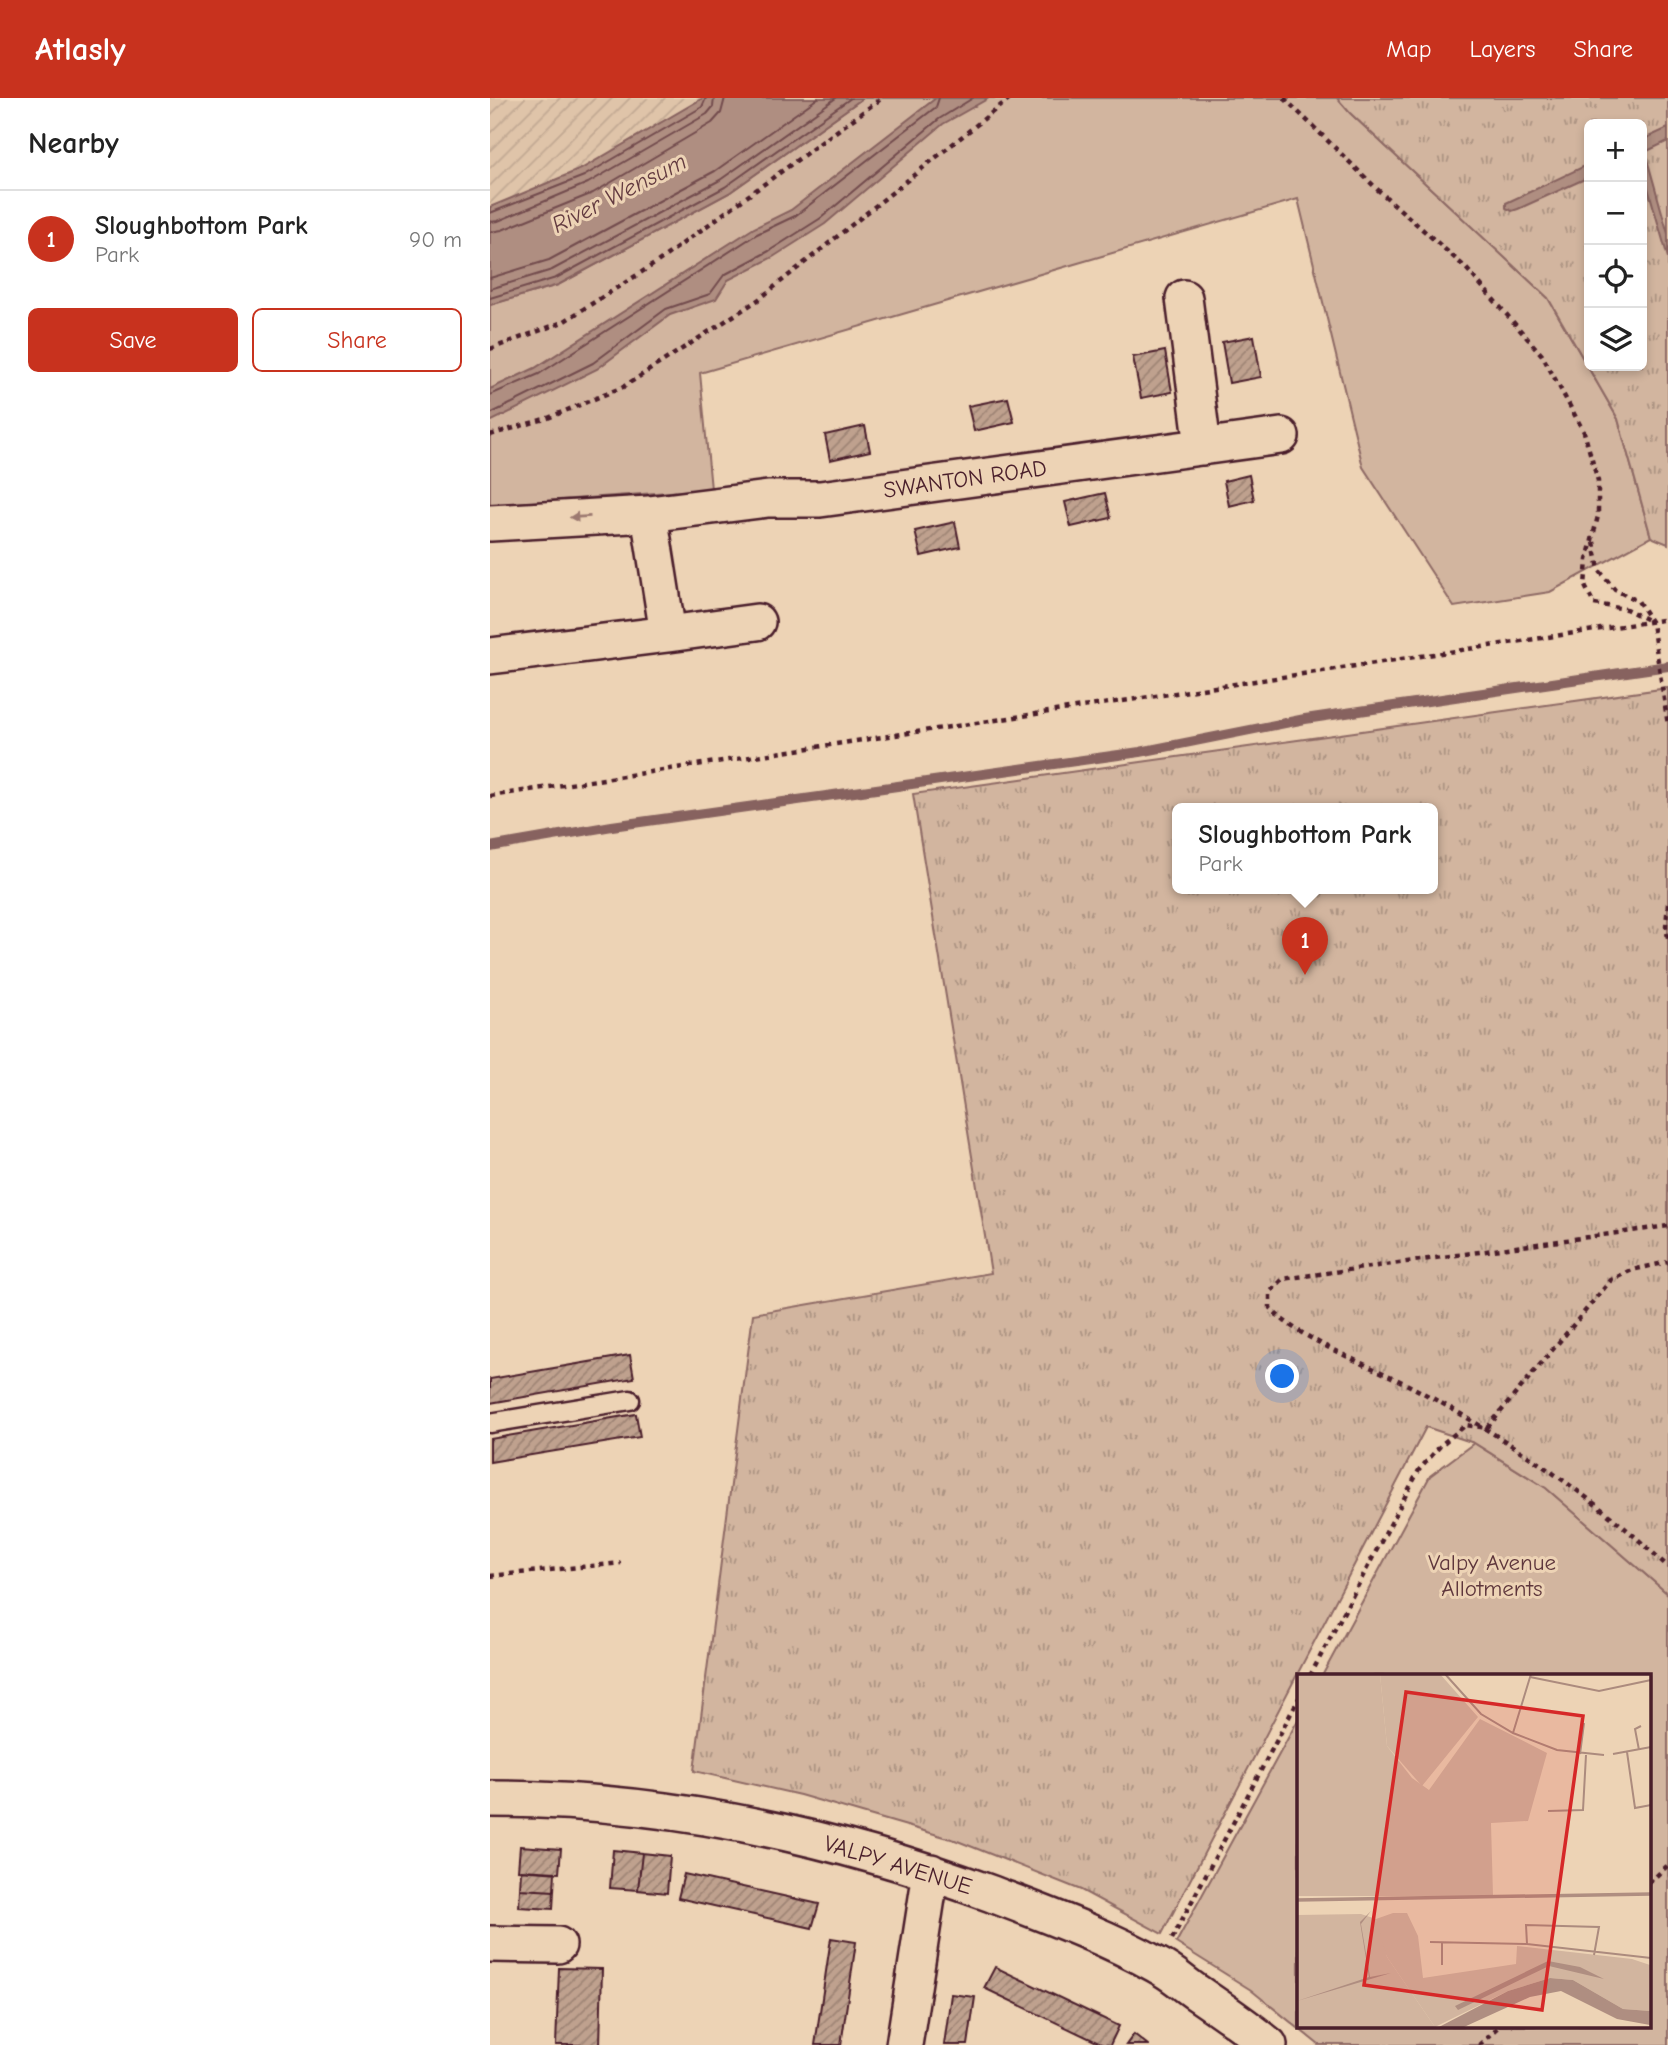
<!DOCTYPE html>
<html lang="en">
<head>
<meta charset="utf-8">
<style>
  body { margin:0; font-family:"Comic Neue",sans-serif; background:#f2f2f2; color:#222 }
  .controls { position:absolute; right:21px; top:21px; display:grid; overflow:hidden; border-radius:10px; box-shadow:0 4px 10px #0003 }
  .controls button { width:63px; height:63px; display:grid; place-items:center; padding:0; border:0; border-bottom:2px solid #e0e0e0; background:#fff; color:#222; font:35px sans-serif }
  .you { position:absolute; left:793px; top:1279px; width:24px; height:24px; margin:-18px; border:5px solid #fff; border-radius:50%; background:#1a73e8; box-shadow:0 0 0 10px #1a73e833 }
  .badge { display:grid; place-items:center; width:46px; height:46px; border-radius:50%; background:#c8321e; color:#fff; font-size:23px; font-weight:700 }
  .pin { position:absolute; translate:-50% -58px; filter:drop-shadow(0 2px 4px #0008) }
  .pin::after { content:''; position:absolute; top:37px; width:24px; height:21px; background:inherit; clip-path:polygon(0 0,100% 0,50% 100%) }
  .popup { position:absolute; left:682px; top:705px; width:266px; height:91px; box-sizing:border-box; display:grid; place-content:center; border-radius:10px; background:#fff; filter:drop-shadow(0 2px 5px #0005); font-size:23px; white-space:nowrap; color:#767676 }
  .popup b { font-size:26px; color:#222 }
  .popup::after { content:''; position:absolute; left:50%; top:100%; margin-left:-14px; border:14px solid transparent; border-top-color:#fff }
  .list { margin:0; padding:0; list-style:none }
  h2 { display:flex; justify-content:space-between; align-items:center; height:91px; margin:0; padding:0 28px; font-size:30px }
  h2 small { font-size:23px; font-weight:400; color:#767676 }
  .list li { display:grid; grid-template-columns:46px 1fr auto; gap:21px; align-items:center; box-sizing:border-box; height:98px; padding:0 28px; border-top:2px solid #e0e0e0 }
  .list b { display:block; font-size:26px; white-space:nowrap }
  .list p { margin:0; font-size:23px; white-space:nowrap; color:#767676 }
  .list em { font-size:23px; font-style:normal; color:#767676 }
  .actions { display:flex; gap:14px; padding:21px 28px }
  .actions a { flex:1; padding:16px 0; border:2px solid #c8321e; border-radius:10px; text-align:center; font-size:24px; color:#c8321e }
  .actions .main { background:#c8321e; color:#fff }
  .icon { flex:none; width:38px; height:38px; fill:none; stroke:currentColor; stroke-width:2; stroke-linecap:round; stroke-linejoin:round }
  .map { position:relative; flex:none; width:1178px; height:1947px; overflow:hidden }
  header { display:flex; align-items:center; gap:42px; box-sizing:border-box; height:98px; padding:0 35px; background:#c8321e; color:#fff }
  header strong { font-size:33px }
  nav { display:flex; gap:38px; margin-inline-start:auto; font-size:24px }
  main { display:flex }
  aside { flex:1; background:#fff }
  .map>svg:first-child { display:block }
  .industrial { fill:url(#industrial-furrows) }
  .green { fill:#d2b59f; stroke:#8e6a65; stroke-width:2 }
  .park { fill:url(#park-tufts); stroke:#8e6a65; stroke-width:2; fill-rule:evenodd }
  .water { fill:#af8e81; stroke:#87625f; stroke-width:2 }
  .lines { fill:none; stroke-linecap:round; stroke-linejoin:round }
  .shore { stroke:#724b4d; stroke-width:2 }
  .stream { stroke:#87625f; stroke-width:10 }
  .building { fill:url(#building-hatch); stroke:#4a1f2b; stroke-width:2 }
  .lane-casing { stroke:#4a1f2b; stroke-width:23 }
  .street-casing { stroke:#4a1f2b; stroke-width:40 }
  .path { stroke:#4a1f2b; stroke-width:4.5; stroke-dasharray:5 5; stroke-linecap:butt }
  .lane { stroke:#edd3b5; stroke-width:18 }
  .street { stroke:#edd3b5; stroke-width:35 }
  .oneway { fill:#9c7970 }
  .labels { text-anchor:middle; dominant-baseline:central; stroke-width:6; stroke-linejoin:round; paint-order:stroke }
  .street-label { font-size:23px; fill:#4a1f2b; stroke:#edd3b5 }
  .park-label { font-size:23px; fill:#5e363c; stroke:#edd3b5 }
  .water-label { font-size:24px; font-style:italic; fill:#633b40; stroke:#edd3b5 }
  .inset-river { fill:none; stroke:#af8e81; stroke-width:3.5 }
  .inset-road { fill:none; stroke:#ac8b7e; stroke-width:2 }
  .view { fill:#d62828; fill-opacity:0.15; stroke:#d62828; stroke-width:3.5 }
  .inset-edge { fill:none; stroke:#4a1f2b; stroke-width:3.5 }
</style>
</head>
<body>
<header>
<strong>Atlasly</strong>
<nav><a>Map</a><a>Layers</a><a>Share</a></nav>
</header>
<main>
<aside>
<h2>Nearby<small></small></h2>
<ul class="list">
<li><span class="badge">1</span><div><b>Sloughbottom Park</b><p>Park</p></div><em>90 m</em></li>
</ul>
<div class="actions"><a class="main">Save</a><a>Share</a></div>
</aside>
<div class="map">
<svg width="1178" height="1947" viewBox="0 0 1178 1947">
  <defs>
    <pattern id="industrial-furrows" width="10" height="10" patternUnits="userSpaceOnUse" patternTransform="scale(1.75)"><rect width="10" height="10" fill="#dfc4a9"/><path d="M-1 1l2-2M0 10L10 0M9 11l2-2" fill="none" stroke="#c1a892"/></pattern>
    <pattern id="park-tufts" width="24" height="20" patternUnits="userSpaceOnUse" patternTransform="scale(1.75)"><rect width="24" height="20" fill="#d2b59f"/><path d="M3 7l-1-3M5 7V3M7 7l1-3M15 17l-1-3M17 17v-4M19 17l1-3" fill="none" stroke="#ac9382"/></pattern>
    <pattern id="building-hatch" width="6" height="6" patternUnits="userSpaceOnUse" patternTransform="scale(1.75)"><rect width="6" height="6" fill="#bfa18e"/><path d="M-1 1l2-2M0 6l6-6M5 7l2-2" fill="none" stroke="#9d8374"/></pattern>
  </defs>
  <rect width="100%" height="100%" fill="#edd3b5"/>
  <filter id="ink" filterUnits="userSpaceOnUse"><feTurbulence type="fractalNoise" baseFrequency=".0143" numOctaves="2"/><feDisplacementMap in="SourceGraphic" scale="14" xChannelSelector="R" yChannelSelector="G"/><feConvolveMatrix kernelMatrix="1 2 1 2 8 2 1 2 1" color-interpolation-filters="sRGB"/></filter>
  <g filter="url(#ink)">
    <path class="industrial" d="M 0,0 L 213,0 L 91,71 L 0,109 Z"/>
    <path class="green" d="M 373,0 L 847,0 L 860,15 L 1058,200 L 1128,321 L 1161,439 L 1060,494 L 964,509 L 873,369 L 808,101 L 210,275 L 221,391 L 0,407 L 0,207 L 68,187 L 239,95 Z
      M 984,1345 L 1056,1390 L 1178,1496 L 1178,1947 L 829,1947 L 761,1892 L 686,1845 L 809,1620 L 809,1928 L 1159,1928 L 1159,1578 L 832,1578 L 940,1378 Z"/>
    <path class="park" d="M 847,0 L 1178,0 L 1178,446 L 1161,439 L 1128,321 L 1058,200 L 860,15 ZM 1099,26 L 1152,26 L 1152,268 L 1099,268 Z
      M 1178,590 L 1178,1496 L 1056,1390 L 984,1345 L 936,1329 L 672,1836 L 591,1792 L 465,1742 L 310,1697 L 204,1673 L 263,1216 L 501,1175 L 423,696 ZM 687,711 L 943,711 L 943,791 L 687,791 Z"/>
    <path class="water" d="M 213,0 L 373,0 L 239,95 L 68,187 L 0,207 L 0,109 L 91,71 Z
      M 446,0 L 499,0 L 453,26 L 335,126 L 283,159 L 238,182 L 226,201 L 180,217 L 107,271 L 0,324 L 0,291 L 45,270 L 264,130 L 301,112 Z
      M 1178,30 L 1178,43 L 1155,54 L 1178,136 L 1178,160 L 1152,69 L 1152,42 Z
      M 1099,66 L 1099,79 L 1028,111 L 1022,113 L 1016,110 L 1016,105 Z"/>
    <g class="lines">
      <path class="shore" d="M 0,115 L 94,78 L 212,9 L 216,0
        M 0,124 L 8,123 L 98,85 L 217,16 L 223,9 L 224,0
        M 0,134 L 12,132 L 103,95 L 222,25 L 231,15 L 235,0
        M 0,180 L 59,162 L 225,73 L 328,0
        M 0,191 L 62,172 L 230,82 L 346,0
        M 0,200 L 66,180 L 235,89 L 361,0
        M 0,297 L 49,276 L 267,136 L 305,118 L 446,9 L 449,0
        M 0,316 L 103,265 L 176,211 L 220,196 L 234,177 L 279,153 L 331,120 L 449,21 L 483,0"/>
      <path class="stream" d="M 0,749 L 122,728 L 650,654 L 815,621 L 1178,568"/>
    </g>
    <path class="building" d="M 764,238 L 771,279 L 739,285 L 732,244 Z
      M 675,253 L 682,294 L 651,300 L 643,259 Z
      M 518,300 L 524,324 L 484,333 L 478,308 Z
      M 375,328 L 380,353 L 340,362 L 335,337 Z
      M 759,377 L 764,402 L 739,408 L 734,383 Z
      M 615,395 L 621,420 L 581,429 L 575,404 Z
      M 465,424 L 470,449 L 431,458 L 425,433 Z
      M 140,1257 L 144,1280 L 0,1305 L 0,1281 Z
      M 146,1316 L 150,1339 L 0,1364 L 0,1341 Z
      M 30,1748 L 71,1751 L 69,1775 L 28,1772 Z
      M 123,1752 L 152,1755 L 148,1792 L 120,1790 Z
      M 152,1755 L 180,1758 L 177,1795 L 148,1792 Z
      M 31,1772 L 65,1774 L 64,1793 L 30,1791 Z
      M 194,1776 L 329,1806 L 322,1830 L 188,1800 Z
      M 30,1791 L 64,1793 L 63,1811 L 29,1809 Z
      M 341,1840 L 366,1844 L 351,1947 L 325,1947 Z
      M 505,1869 L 629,1928 L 620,1947 L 613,1947 L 494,1890 Z
      M 69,1870 L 112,1871 L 110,1947 L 66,1947 Z
      M 461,1896 L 485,1899 L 478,1947 L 454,1947 Z
      M 644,1936 L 658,1947 L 636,1947 Z"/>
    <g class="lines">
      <defs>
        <path id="lane" d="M 0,1325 L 140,1302"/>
        <path id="street" d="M 694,200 L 713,349
          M 0,425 L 159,416 L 278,401 L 330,401 L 791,338
          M 178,536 L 267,524
          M 0,558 L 178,536 L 159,416
          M 0,1701 C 174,1701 339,1736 502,1796 C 557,1817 615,1838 667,1867 C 681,1874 693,1885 706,1894 C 731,1911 756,1928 779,1947
          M 0,1846 L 68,1847
          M 414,1947 L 441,1774"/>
      </defs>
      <use href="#lane" class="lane-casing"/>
      <use href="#street" class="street-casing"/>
      <path class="path" d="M 794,0 L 887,91 L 976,170 L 1052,257 L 1094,334 L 1108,383 L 1108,418 L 1097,462 L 1095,488 L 1104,506 L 1136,511 L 1162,524
        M 0,251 L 73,224 L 166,165 L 392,0
        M 0,337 L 58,320 L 133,289 L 268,202 L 520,0
        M 1104,444 L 1109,472 L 1125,492 L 1148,503 L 1162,525 L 1178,627
        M 0,698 L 1178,521
        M 1178,805 L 1176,828 L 1178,840
        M 1178,1128 L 793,1181 L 780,1194 L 780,1210 C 812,1244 881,1267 924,1290 C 1012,1337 1107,1400 1178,1469
        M 0,1478 L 131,1465
        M 820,1578 L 929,1372 L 952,1346 L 976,1327 L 997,1330 L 1121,1182 L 1142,1172 L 1178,1164
        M 1159,1785 L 1178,1767
        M 682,1841 L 809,1600
        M 989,1947 L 1009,1928"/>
      <use href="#lane" class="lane"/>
      <use href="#street" class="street"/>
    </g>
    <defs><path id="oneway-solid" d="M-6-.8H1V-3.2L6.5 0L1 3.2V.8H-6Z" transform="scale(1.75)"/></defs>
    <use class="oneway" href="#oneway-solid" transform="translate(90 419) rotate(177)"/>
  </g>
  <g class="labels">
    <g class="street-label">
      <text transform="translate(475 381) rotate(-8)">SWANTON ROAD</text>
      <text transform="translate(408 1767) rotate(17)">VALPY AVENUE</text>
    </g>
    <g class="park-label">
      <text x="1002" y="1464">Valpy Avenue<tspan x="1002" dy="26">Allotments</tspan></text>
    </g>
    <g class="water-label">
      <text transform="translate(129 95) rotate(-27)">River Wensum</text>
    </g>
  </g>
  <g transform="translate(807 1576)">
    <rect width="354" height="354" fill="#edd3b5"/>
    <path d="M 83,0 L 143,0 L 181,43 L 125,112 L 90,72 ZM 96,239 L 110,239 L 121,262 L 126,304 L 219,290 L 220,272 L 335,285 L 353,291 L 353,337 L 326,335 L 276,306 L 253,304 L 211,317 L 138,353 L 90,283 L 82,264 L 79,245 Z" fill="#d2b59f"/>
    <path d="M 0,0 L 83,0 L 90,72 L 115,104 L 132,116 L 183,45 L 250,79 L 231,147 L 194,149 L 196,222 L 0,222 ZM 64,240 L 79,245 L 90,283 L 138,353 L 0,353 L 0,241 Z" fill="#d2b59f"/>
    <path d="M 74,237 L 64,250 L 73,303 L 94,299 L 0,327 L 72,303 L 63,248 ZM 251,287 L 283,293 L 307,305 L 252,292 L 161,336 L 158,332 ZM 253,304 L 276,306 L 326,335 L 353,337 L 353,351 L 320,345 L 264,317 L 233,323 L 167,353 L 142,353 L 211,317 Z" fill="#af8e81"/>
    <path class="inset-river" d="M 0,226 L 354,220"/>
    <path class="inset-road" d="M 148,0 L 184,40 L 216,59 L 260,76 L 307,81M 233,3 L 302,17 L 354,6M 216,59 L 234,0M 342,76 L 338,55 L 344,52M 330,78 L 338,134 L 354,131M 283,80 L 287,49M 316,80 L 354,73M 251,137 L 286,136 L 289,81M 133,268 L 230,270 L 354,284M 230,270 L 229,251 L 302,253 L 297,281M 145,291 L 145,268"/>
    <path class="view" d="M 109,18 L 286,42 L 245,336 L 67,311 Z"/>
    <rect width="354" height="354" class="inset-edge"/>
  </g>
</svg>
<div class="controls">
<button>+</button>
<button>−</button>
<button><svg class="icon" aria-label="locate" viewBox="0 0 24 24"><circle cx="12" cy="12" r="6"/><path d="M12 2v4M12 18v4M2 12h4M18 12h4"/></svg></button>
<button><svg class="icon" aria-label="layers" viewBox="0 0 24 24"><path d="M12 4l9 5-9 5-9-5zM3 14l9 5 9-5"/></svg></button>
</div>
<div class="you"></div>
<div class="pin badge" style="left:815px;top:877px">1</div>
<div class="popup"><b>Sloughbottom Park</b>Park</div>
</div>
</main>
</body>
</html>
